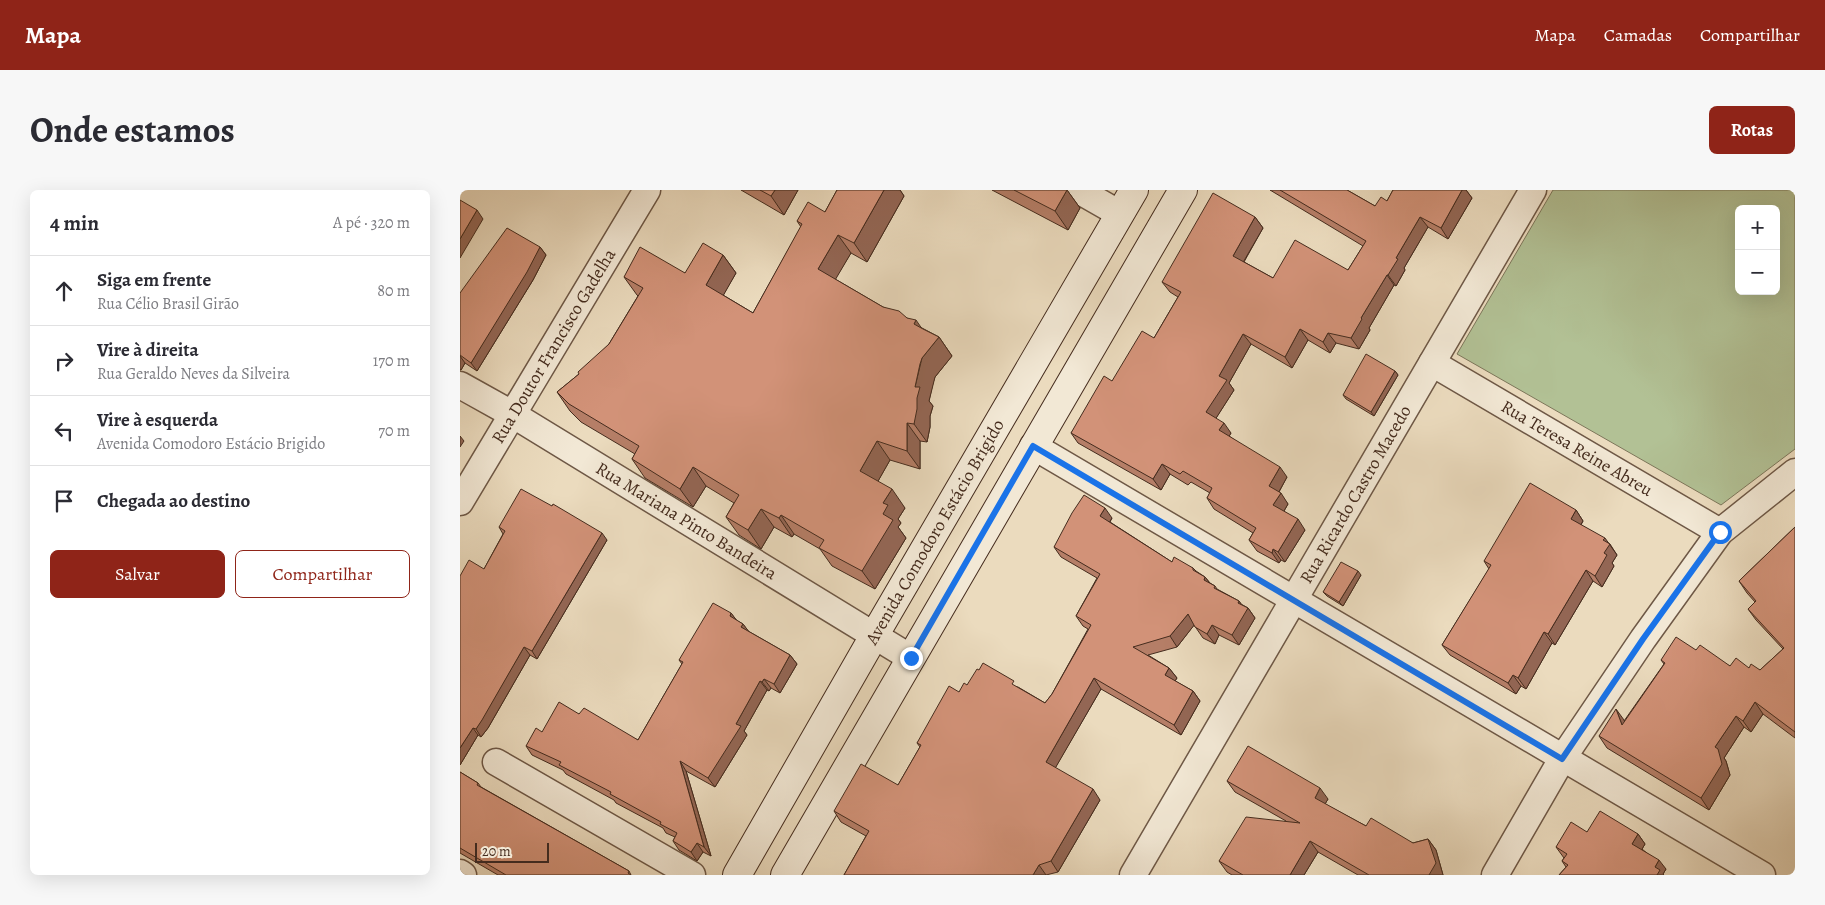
<!DOCTYPE html>
<html lang="pt">
<head>
<meta charset="utf-8">
<style>
  body { margin:0; font-family:Alegreya,serif; background:#f7f7f7; color:#2b2b33 }
  .controls { position:absolute; right:15px; top:15px; display:grid; overflow:hidden; border-radius:8px; box-shadow:0 5px 20px #0002 }
  .controls button { width:45px; height:45px; display:grid; place-items:center; padding:0; border:0; border-bottom:1px solid #e1e1e2; background:#fff; color:#2b2b33; font:25px sans-serif }
  .scale { position:absolute; left:15px; bottom:12px; width:74px; box-sizing:border-box; padding-left:5px; border:2px solid #452c1e; border-top:0; font-size:14px; line-height:18px; white-space:nowrap; color:#452c1e; -webkit-text-stroke:4px #f2e8d5; paint-order:stroke }
  .stop { position:absolute; width:15px; height:15px; margin:-11px; border:4px solid #1a73e8; border-radius:50%; background:#fff }
  .stop.end { background:#1a73e8; border-color:#fff; box-shadow:0 1px 5px #0008 }
  .list { margin:0; padding:0; list-style:none }
  h2 { display:flex; justify-content:space-between; align-items:center; height:65px; margin:0; padding:0 20px; font-size:21px }
  h2 small { font-size:16px; font-weight:400; color:#7c7c81 }
  .list li { display:grid; grid-template-columns:32px 1fr auto; gap:15px; align-items:center; box-sizing:border-box; height:70px; padding:0 20px; border-top:1px solid #e1e1e2 }
  .list b { display:block; font-size:19px; white-space:nowrap }
  .list p { margin:0; font-size:16px; white-space:nowrap; color:#7c7c81 }
  .list em { font-size:16px; font-style:normal; color:#7c7c81 }
  .actions { display:flex; gap:10px; padding:15px 20px }
  .actions a { flex:1; padding:11px 0; border:1px solid #8f2418; border-radius:8px; text-align:center; font-size:18px; color:#8f2418 }
  .actions .main { background:#8f2418; color:#fff }
  .icon { flex:none; width:28px; height:28px; fill:none; stroke:currentColor; stroke-width:2; stroke-linecap:round; stroke-linejoin:round }
  .map { position:relative; flex:none; width:1335px; height:685px; overflow:hidden; border-radius:8px }
  header { display:flex; align-items:center; gap:30px; box-sizing:border-box; height:70px; padding:0 25px; background:#8f2418; color:#fff }
  header strong { font-size:24px }
  nav { display:flex; gap:28px; margin-inline-start:auto; font-size:18px }
  .intro { display:flex; align-items:center; justify-content:space-between; box-sizing:border-box; height:120px; padding:0 30px }
  h1 { margin:0; font-size:35px }
  .button { padding:12px 22px; border-radius:8px; background:#8f2418; color:#fff; font-size:18px; font-weight:700 }
  main { display:flex; gap:30px; padding:0 30px }
  aside { flex:1; background:#fff; border-radius:8px; box-shadow:0 5px 20px #0002 }
  .map>svg:first-child { display:block }
  .green { fill:#b2c195; stroke:#7c765a; fill-rule:evenodd }
  .lines { fill:none; stroke-linecap:round; stroke-linejoin:round }
  .street-casing { stroke:#6e5846; stroke-width:29 }
  .secondary-casing { stroke:#452c1e; stroke-width:30 }
  .street { stroke:#f2e8d5; stroke-width:26 }
  .secondary { stroke:#f2e8d5; stroke-width:28 }
  .wall { fill:#b57e67; stroke:#452c1e }
  .shaded-wall { fill:#936654; stroke:#452c1e }
  .building { fill:#d29278; stroke:#452c1e }
  .route { stroke:#1a73e8; stroke-width:6 }
  .labels { text-anchor:middle; dominant-baseline:central; stroke-width:4; stroke-linejoin:round; paint-order:stroke }
  .street-label { font-size:18px; fill:#452c1e; stroke:#f2e8d5 }
</style>
</head>
<body>
<header>
<strong>Mapa</strong>
<nav><a>Mapa</a><a>Camadas</a><a>Compartilhar</a></nav>
</header>
<div class="intro"><h1>Onde estamos</h1><a class="button">Rotas</a></div>
<main>
<aside>
<h2>4 min<small>A pé · 320 m</small></h2>
<ul class="list">
<li><svg class="icon" aria-label="ahead" viewBox="0 0 24 24"><path d="M12 20V5M6 11l6-6 6 6"/></svg><div><b>Siga em frente</b><p>Rua Célio Brasil Girão</p></div><em>80 m</em></li>
<li><svg class="icon" aria-label="right" viewBox="0 0 24 24"><path d="M7 20v-9h11M14 6l5 5-5 5"/></svg><div><b>Vire à direita</b><p>Rua Geraldo Neves da Silveira</p></div><em>170 m</em></li>
<li><svg class="icon" aria-label="left" viewBox="0 0 24 24"><path d="M17 20v-9H6M10 6l-5 5 5 5"/></svg><div><b>Vire à esquerda</b><p>Avenida Comodoro Estácio Brigido</p></div><em>70 m</em></li>
<li><svg class="icon" aria-label="arrive" viewBox="0 0 24 24"><path d="M6 21V4h12l-3 4 3 4H6"/></svg><div><b>Chegada ao destino</b></div></li>
</ul>
<div class="actions"><a class="main">Salvar</a><a>Compartilhar</a></div>
</aside>
<div class="map">
<svg width="1335" height="685" viewBox="0 0 1335 685">
  <rect width="100%" height="100%" fill="#ebdbbe"/>
  <filter id="stains"><feTurbulence type="fractalNoise" baseFrequency=".004" numOctaves="4"/><feColorMatrix values="0 0 0 0 .2 0 0 0 0 .09 0 0 0 0 .02 0 0 0 .5 -.17"/></filter>
  <radialGradient id="worn" r=".72"><stop offset=".6" stop-color="#630" stop-opacity="0"/><stop offset="1" stop-color="#630" stop-opacity=".3"/></radialGradient>
  <path class="green" d="M 1093,0 L 1335,0 L 1335,259 L 1261,315 L 997,164 ZM 1279,19 L 1316,19 L 1316,101 L 1279,101 Z"/>
  <g class="lines">
    <defs>
      <g id="street">
        <path d="M 618,0 L 660,24"/>
        <path id="s1" d="M 972,173 L 1260,342"/>
        <path id="s2" d="M 0,195 L 52,224 L 451,468"/>
        <path d="M 573,256 L 1302,685"/>
        <path id="s3" d="M 0,312 L 187,0"/>
        <path d="M 36,572 L 232,685"/>
        <path d="M 0,683 L 3,685"/>
        <path id="s4" d="M 673,685 L 1073,0"/>
        <path d="M 1035,685 L 1102,569 L 1183,449 L 1260,342 L 1335,282"/>
      </g>
      <g id="secondary">
        <path id="s5" d="M 277,685 L 414,446 L 674,0"/>
        <path d="M 325,685 L 723,0"/>
      </g>
    </defs>
    <use href="#street" class="street-casing"/>
    <use href="#secondary" class="secondary-casing"/>
    <use href="#street" class="street"/>
    <use href="#secondary" class="secondary"/>
  </g>
  <path class="wall" d="M 281,0 L 338,0 L 324,25 Z
    M 377,0 L 440,0 L 444,6 L 407,72 L 391,63 L 375,89 L 423,117 L 447,128 L 462,138 L 479,147 L 492,166 L 475,187 L 473,193 L 469,211 L 473,216 L 470,226 L 470,237 L 467,252 L 460,251 L 460,279 L 430,270 L 418,291 L 445,318 L 438,329 L 441,333 L 438,337 L 446,348 L 415,399 L 372,376 L 360,359 L 334,344 L 332,347 L 314,337 L 301,359 L 279,345 L 266,327 L 274,313 L 246,296 L 233,317 L 185,288 L 172,269 L 175,264 L 121,232 L 110,221 L 97,202 L 119,184 L 149,154 L 178,106 L 177,105 L 164,87 L 225,83 L 263,65 L 276,83 L 263,105 L 293,123 L 341,37 L 337,31 L 365,22 Z
    M 532,0 L 607,0 L 620,18 L 608,40 Z
    M 810,0 L 887,0 L 915,16 L 927,11 L 933,0 L 1006,0 L 1012,8 L 988,49 L 968,37 L 944,78 L 945,80 L 936,96 L 934,95 L 909,138 L 910,140 L 899,159 L 876,153 L 870,163 L 848,150 L 832,178 L 791,154 L 769,193 L 774,200 L 756,228 L 771,243 L 769,246 L 827,287 L 819,302 L 828,314 L 824,321 L 845,340 L 825,372 L 821,370 L 819,373 L 797,361 L 789,350 L 793,343 L 754,319 L 747,308 L 750,303 L 731,292 L 728,295 L 710,284 L 701,300 L 618,253 L 611,243 L 652,191 L 694,148 L 718,107 L 710,102 L 702,92 L 795,27 L 803,38 L 784,72 L 813,88 L 888,80 L 903,56 Z
    M 80,57 L 86,65 L 73,90 L 17,181 L 5,173 L 1,180 L 0,180 L 0,103 Z
    M 935,181 L 938,185 L 914,226 L 886,209 L 883,205 Z
    M 1116,320 L 1123,331 L 1121,335 L 1150,354 L 1157,365 L 1152,373 L 1154,376 L 1142,397 L 1133,391 L 1095,455 L 1092,453 L 1066,499 L 1061,496 L 1056,504 L 990,465 L 982,455 L 1029,379 L 1024,371 Z
    M 652,328 L 650,332 L 712,372 L 733,378 L 736,381 L 745,387 L 750,393 L 755,396 L 757,399 L 779,411 L 781,414 L 788,418 L 795,428 L 779,455 L 759,445 L 755,454 L 743,448 L 734,435 L 717,457 L 688,465 L 709,478 L 717,488 L 715,491 L 733,501 L 740,511 L 721,545 L 641,499 L 595,578 L 640,610 L 598,682 L 586,685 L 384,685 L 406,646 L 381,632 L 374,621 L 438,595 L 460,557 L 457,553 L 499,502 L 507,495 L 558,497 L 585,513 L 592,504 L 628,439 L 623,436 L 616,426 L 637,388 L 601,367 L 594,357 Z
    M 39,337 L 147,350 L 77,469 L 70,465 L 28,538 L 21,547 L 18,545 L 0,575 L 24,379 L 43,344 Z
    M 1335,337 L 1335,548 L 1303,524 L 1291,542 L 1284,537 L 1264,568 L 1266,571 L 1270,585 L 1249,620 L 1147,558 L 1139,546 L 1164,530 L 1164,531 L 1204,474 L 1201,470 L 1236,460 L 1270,476 L 1289,478 L 1300,480 L 1323,459 L 1296,430 L 1288,419 L 1295,412 L 1287,403 L 1279,391 Z
    M 901,385 L 883,416 L 867,406 L 863,402 Z
    M 271,423 L 276,430 L 283,434 L 288,441 L 330,465 L 337,474 L 320,503 L 311,498 L 309,501 L 307,500 L 284,541 L 287,545 L 255,597 L 226,581 L 251,666 L 243,662 L 237,671 L 219,660 L 213,651 L 215,647 L 206,643 L 203,638 L 156,613 L 154,610 L 106,584 L 103,580 L 72,565 L 66,556 L 82,542 L 119,524 L 178,550 L 222,474 L 219,470 Z
    M 0,582 L 18,593 L 21,597 L 169,681 L 171,685 L 38,685 L 0,663 Z
    M 767,591 L 868,609 L 865,614 L 906,636 L 953,653 L 968,649 L 976,660 L 983,685 L 898,685 L 858,662 L 844,685 L 772,685 L 767,682 L 759,671 L 826,631 L 775,602 Z
    M 1127,642 L 1178,644 L 1185,654 L 1182,659 L 1206,679 L 1203,684 L 1204,685 L 1099,685 L 1106,677 L 1102,671 L 1104,668 L 1096,657 Z"/>
  <path class="shaded-wall" d="M 315,0 L 338,0 L 324,25 L 311,6 Z
    M 424,0 L 440,0 L 444,6 L 407,72 L 394,53 Z
    M 607,0 L 620,18 L 608,40 L 595,21 Z
    M 1002,0 L 1006,0 L 1012,8 L 988,49 L 981,38 Z
    M 17,20 L 23,29 L 0,68 L 0,49 Z
    M 795,27 L 803,38 L 781,76 L 773,66 Z
    M 960,27 L 968,37 L 944,78 L 945,80 L 936,96 L 928,85 L 936,68 Z
    M 378,45 L 391,63 L 371,97 L 358,79 Z
    M 80,57 L 86,65 L 73,90 L 17,181 L 11,173 Z
    M 263,65 L 276,83 L 259,113 L 246,95 Z
    M 927,85 L 934,95 L 909,138 L 910,140 L 899,159 L 891,148 L 901,128 Z
    M 456,130 L 469,149 L 454,134 Z
    M 840,139 L 848,150 L 832,178 L 825,167 Z
    M 868,143 L 876,153 L 870,163 L 863,152 Z
    M 783,144 L 791,154 L 769,193 L 774,200 L 753,233 L 746,222 L 759,186 Z
    M 479,147 L 492,166 L 475,187 L 469,211 L 473,216 L 470,226 L 470,237 L 467,252 L 454,234 L 455,197 L 462,168 Z
    M 0,166 L 5,173 L 1,180 L 0,179 Z
    M 935,181 L 938,185 L 914,226 L 911,222 Z
    M 447,233 L 460,251 L 460,279 L 447,261 Z
    M 764,233 L 771,243 L 767,250 L 759,240 Z
    M 0,246 L 4,251 L 0,257 Z
    M 417,251 L 430,270 L 413,300 L 400,281 Z
    M 702,274 L 710,284 L 701,300 L 693,289 Z
    M 233,277 L 246,296 L 233,317 L 220,299 Z
    M 820,277 L 827,287 L 816,307 L 809,296 Z
    M 432,299 L 445,318 L 438,329 L 441,333 L 438,337 L 446,348 L 415,399 L 402,381 L 423,324 L 423,313 Z
    M 821,303 L 828,314 L 821,326 L 813,315 Z
    M 645,318 L 652,328 L 647,336 L 640,326 Z
    M 301,319 L 314,337 L 301,359 L 288,340 Z
    M 1116,320 L 1123,331 L 1118,339 L 1111,329 Z
    M 321,325 L 334,344 L 332,347 L 319,328 Z
    M 838,329 L 845,340 L 825,372 L 818,362 Z
    M 142,343 L 147,350 L 77,469 L 72,461 Z
    M 1145,348 L 1157,365 L 1152,373 L 1154,376 L 1142,397 L 1135,386 L 1143,350 Z
    M 813,359 L 821,370 L 819,373 L 812,363 Z
    M 1126,380 L 1133,391 L 1095,455 L 1088,444 Z
    M 898,381 L 901,385 L 883,416 L 879,412 Z
    M 745,387 L 753,397 L 744,390 Z
    M 779,411 L 786,421 L 788,418 L 795,428 L 779,455 L 772,445 Z
    M 271,423 L 278,432 L 270,426 Z
    M 728,424 L 735,434 L 717,457 L 710,446 Z
    M 283,434 L 290,443 L 281,437 Z
    M 752,435 L 759,445 L 755,454 L 747,444 Z
    M 1084,442 L 1092,453 L 1066,499 L 1058,488 Z
    M 64,457 L 70,465 L 28,538 L 21,547 L 16,539 Z
    M 330,465 L 337,474 L 320,503 L 314,494 Z
    M 709,478 L 717,488 L 712,495 L 705,485 Z
    M 1053,485 L 1061,496 L 1056,504 L 1048,493 Z
    M 634,488 L 641,499 L 593,582 L 586,572 Z
    M 304,489 L 311,498 L 309,501 L 302,492 Z
    M 300,491 L 307,500 L 284,541 L 287,545 L 255,597 L 248,588 L 276,534 Z
    M 733,501 L 740,511 L 721,545 L 714,535 Z
    M 1295,512 L 1303,524 L 1291,542 L 1283,531 Z
    M 1156,519 L 1164,530 L 1170,546 L 1162,535 Z
    M 1276,526 L 1284,537 L 1264,568 L 1266,571 L 1270,585 L 1249,620 L 1241,608 L 1255,557 Z
    M 13,538 L 18,545 L 0,575 L 0,558 Z
    M 220,571 L 226,581 L 251,666 L 244,657 Z
    M 860,598 L 868,609 L 862,619 L 855,608 Z
    M 633,599 L 640,610 L 598,682 L 591,671 Z
    M 1178,644 L 1185,654 L 1179,664 L 1172,654 Z
    M 968,649 L 976,660 L 983,685 L 969,685 Z
    M 850,651 L 858,662 L 844,685 L 830,685 Z
    M 237,653 L 243,662 L 237,671 L 231,662 Z
    M 1199,670 L 1206,679 L 1203,684 L 1204,685 L 1197,685 L 1195,677 Z
    M 579,675 L 586,685 L 573,685 Z"/>
  <path class="building" d="M 300,0 L 315,0 L 311,6 Z
    M 377,0 L 424,0 L 394,53 L 378,45 L 358,79 L 423,117 L 439,121 L 447,128 L 456,130 L 454,134 L 463,139 L 479,147 L 462,168 L 460,174 L 455,197 L 460,197 L 457,208 L 457,219 L 454,234 L 447,233 L 447,261 L 417,251 L 400,281 L 432,299 L 423,313 L 428,315 L 423,324 L 433,330 L 402,381 L 359,358 L 364,350 L 321,325 L 319,328 L 301,319 L 288,340 L 266,327 L 279,305 L 233,277 L 220,299 L 172,269 L 179,256 L 109,214 L 97,202 L 119,184 L 118,182 L 149,154 L 183,98 L 164,87 L 180,57 L 225,83 L 243,53 L 263,65 L 246,95 L 293,123 L 342,34 L 337,31 L 348,12 L 365,22 Z
    M 554,0 L 607,0 L 595,21 Z
    M 820,0 L 887,0 L 915,16 L 921,7 L 927,11 L 933,0 L 1002,0 L 981,38 L 960,27 L 936,68 L 938,69 L 928,85 L 927,85 L 901,128 L 902,129 L 891,148 L 868,143 L 863,152 L 840,139 L 825,167 L 783,144 L 759,186 L 767,190 L 746,222 L 764,233 L 759,240 L 820,277 L 809,296 L 821,303 L 813,315 L 838,329 L 818,362 L 813,359 L 812,363 L 789,350 L 796,338 L 747,308 L 752,298 L 723,281 L 720,284 L 702,274 L 693,289 L 611,243 L 644,186 L 652,191 L 682,141 L 694,148 L 721,102 L 702,92 L 753,3 L 795,27 L 773,66 L 813,88 L 835,50 L 888,80 L 906,51 Z
    M 0,10 L 17,20 L 0,49 Z
    M 47,38 L 80,57 L 67,82 L 11,173 L 0,165 L 0,103 Z
    M 906,164 L 935,181 L 911,222 L 883,205 Z
    M 1070,293 L 1116,320 L 1111,329 L 1145,348 L 1143,350 L 1150,354 L 1144,363 L 1147,365 L 1135,386 L 1126,380 L 1088,444 L 1084,442 L 1058,488 L 1053,485 L 1048,493 L 982,455 L 1031,375 L 1024,371 Z
    M 61,299 L 92,316 L 93,314 L 142,343 L 72,461 L 64,457 L 22,530 L 16,539 L 13,538 L 0,558 L 0,386 L 9,370 L 24,379 L 45,341 L 39,337 Z
    M 624,305 L 645,318 L 640,326 L 712,372 L 714,367 L 733,378 L 733,380 L 745,387 L 744,390 L 755,396 L 754,398 L 779,411 L 778,413 L 788,418 L 772,445 L 752,435 L 747,444 L 735,437 L 728,424 L 710,446 L 673,457 L 709,478 L 705,485 L 733,501 L 714,535 L 634,488 L 586,572 L 633,599 L 591,671 L 579,675 L 573,685 L 384,685 L 409,641 L 374,621 L 401,574 L 438,595 L 461,555 L 457,553 L 489,496 L 499,502 L 504,493 L 507,495 L 517,479 L 519,480 L 523,473 L 554,491 L 552,494 L 585,513 L 592,504 L 631,435 L 616,426 L 640,384 L 594,357 L 612,323 Z
    M 1335,337 L 1335,542 L 1295,512 L 1283,531 L 1276,526 L 1255,557 L 1258,559 L 1262,574 L 1241,608 L 1139,546 L 1156,519 L 1162,535 L 1205,473 L 1201,470 L 1216,447 L 1236,460 L 1240,455 L 1270,476 L 1276,468 L 1289,478 L 1291,474 L 1300,480 L 1324,458 L 1288,419 L 1296,411 L 1279,391 Z
    M 881,372 L 898,381 L 879,412 L 863,402 Z
    M 253,413 L 271,423 L 270,426 L 283,434 L 281,437 L 330,465 L 314,494 L 304,489 L 302,492 L 300,491 L 276,534 L 281,536 L 248,588 L 220,571 L 244,657 L 237,653 L 231,662 L 213,651 L 217,643 L 200,634 L 201,632 L 150,604 L 151,602 L 99,575 L 101,572 L 66,556 L 76,538 L 82,542 L 99,512 L 119,524 L 124,518 L 178,550 L 223,472 L 219,470 Z
    M 788,556 L 860,598 L 855,608 L 895,630 L 906,636 L 911,628 L 953,653 L 968,649 L 976,673 L 969,685 L 970,685 L 909,685 L 850,651 L 830,685 L 783,685 L 759,671 L 786,627 L 840,633 L 767,591 Z
    M 0,582 L 18,593 L 17,595 L 169,681 L 168,683 L 171,685 L 46,685 L 0,658 Z
    M 1140,621 L 1178,644 L 1172,654 L 1199,670 L 1195,677 L 1200,680 L 1197,685 L 1099,685 L 1108,675 L 1102,671 L 1107,664 L 1096,657 L 1111,632 L 1127,642 Z"/>
  <g class="lines">
    <path class="route" d="M 451,468 L 573,256 L 1102,569 L 1183,449 L 1260,342"/>
  </g>
  <g class="labels">
    <g class="street-label">
      <text stroke="none"><textPath href="#s3" startOffset="182">Rua Doutor Francisco Gadelha</textPath></text>
      <text stroke="none"><textPath href="#s1" startOffset="168">Rua Teresa Reine Abreu</textPath></text>
      <text stroke="none"><textPath href="#s4" startOffset="441">Rua Ricardo Castro Macedo</textPath></text>
      <text stroke="none"><textPath href="#s2" startOffset="264">Rua Mariana Pinto Bandeira</textPath></text>
      <text stroke="none"><textPath href="#s5" startOffset="396">Avenida Comodoro Estácio Brigido</textPath></text>
    </g>
  </g>
  <rect width="100%" height="100%" filter="url(#stains)"/>
  <rect width="100%" height="100%" fill="url(#worn)"/>
</svg>
<div class="controls">
<button>+</button>
<button>−</button>
</div>
<div class="scale">20 m</div>
<div class="stop" style="left:1260px;top:342px"></div>
<div class="stop end" style="left:451px;top:468px"></div>
</div>
</main>
</body>
</html>
